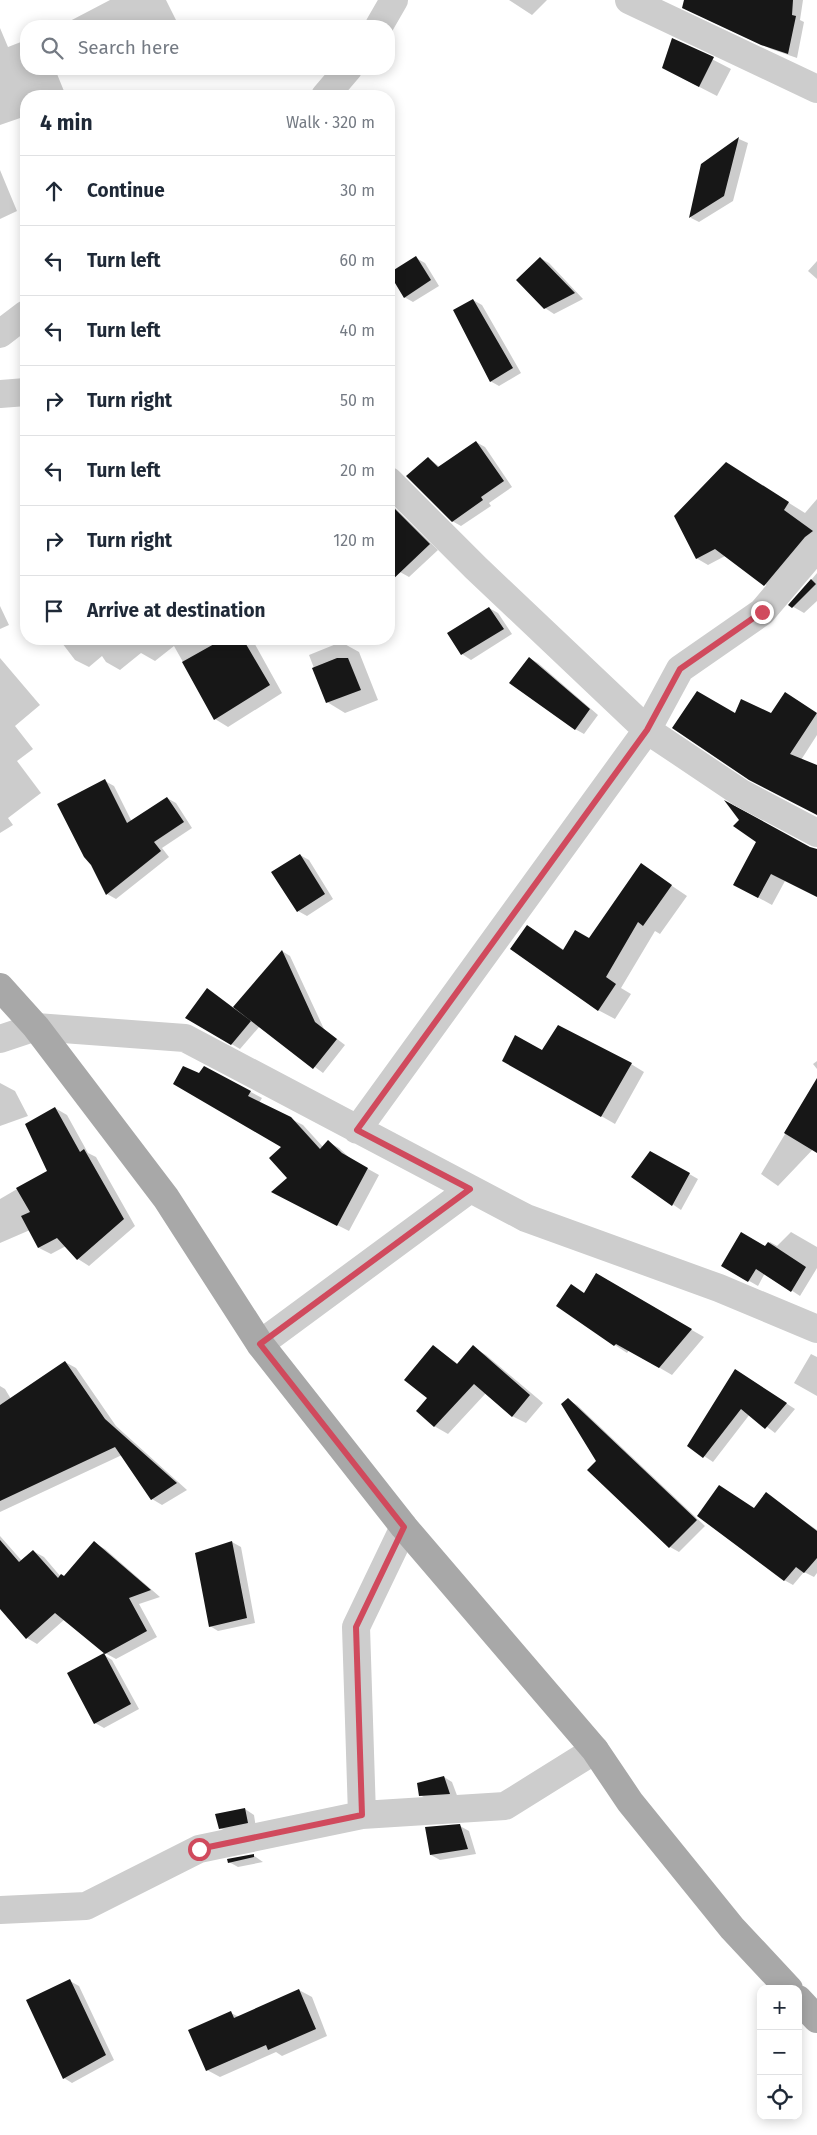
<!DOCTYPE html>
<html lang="en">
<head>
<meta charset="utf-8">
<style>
  body { margin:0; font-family:"Fira Sans",sans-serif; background:#f2f2f3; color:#1f2937 }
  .controls { position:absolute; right:15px; bottom:15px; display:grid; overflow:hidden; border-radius:10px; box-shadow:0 2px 12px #0003 }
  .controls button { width:45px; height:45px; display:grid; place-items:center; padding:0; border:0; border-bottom:1px solid #e0e1e3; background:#fff; color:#1f2937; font:25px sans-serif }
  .stop { position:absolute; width:15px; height:15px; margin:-11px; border:4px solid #d04a5d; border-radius:50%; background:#fff }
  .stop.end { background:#d04a5d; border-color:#fff; box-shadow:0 1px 5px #0008 }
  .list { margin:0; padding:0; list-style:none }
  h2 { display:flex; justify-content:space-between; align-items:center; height:65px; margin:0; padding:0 20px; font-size:21px }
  h2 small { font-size:16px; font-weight:400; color:#747a83 }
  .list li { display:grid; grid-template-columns:32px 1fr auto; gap:15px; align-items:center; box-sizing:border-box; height:70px; padding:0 20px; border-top:1px solid #e0e1e3 }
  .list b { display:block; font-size:19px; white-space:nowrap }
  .list em { font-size:16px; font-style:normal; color:#747a83 }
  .icon { flex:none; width:28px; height:28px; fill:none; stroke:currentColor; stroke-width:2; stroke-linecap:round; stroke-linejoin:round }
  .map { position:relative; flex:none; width:817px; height:2135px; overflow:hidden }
  .search { position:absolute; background:#fff; box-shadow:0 2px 12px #0003; left:20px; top:20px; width:375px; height:55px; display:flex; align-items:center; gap:12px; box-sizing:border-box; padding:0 18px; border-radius:20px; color:#747a83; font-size:19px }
  .panel { position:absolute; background:#fff; box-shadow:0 2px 12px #0003; left:20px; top:90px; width:375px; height:555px; border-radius:20px }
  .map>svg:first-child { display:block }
  .shadow { fill:#0003 }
  .building { fill:#171717 }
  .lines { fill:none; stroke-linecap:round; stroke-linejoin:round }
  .minor { stroke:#cdcdcd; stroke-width:28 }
  .major { stroke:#a8a8a8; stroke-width:28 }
  .route { stroke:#d04a5d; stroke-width:6 }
</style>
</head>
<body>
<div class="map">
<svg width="817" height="2135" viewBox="0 0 817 2135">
  <rect width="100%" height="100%" fill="#fff"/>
  <path class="shadow" d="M 110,0 L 166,0 L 179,26 L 139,26 L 137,23 L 129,26 L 70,26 L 68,22 Z
    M 509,0 L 547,0 L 532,15 Z
    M 686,0 L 803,0 L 800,20 L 804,22 L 797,58 L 771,49 L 692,12 Z
    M 0,28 L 8,47 L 26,40 L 26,69 L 55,69 L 66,96 L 26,96 L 26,116 L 0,125 Z
    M 673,39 L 731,69 L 717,96 L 682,78 Z
    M 227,90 L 238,96 L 219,96 Z
    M 739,139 L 748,143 L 733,201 L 699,222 L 691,218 L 702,165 Z
    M 0,170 L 17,211 L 0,219 Z
    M 416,258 L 425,263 L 439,286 L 413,302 L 404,297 Z
    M 540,258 L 549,263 L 583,299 L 554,314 L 545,308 Z
    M 817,261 L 817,279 L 808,271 Z
    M 473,300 L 482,305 L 521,373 L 499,386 L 490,381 Z
    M 476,442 L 485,447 L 512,487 L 489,503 L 491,506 L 461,526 L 452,521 L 428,458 L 440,467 Z
    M 738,471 L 805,513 L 817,499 L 817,542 L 775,591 L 725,556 L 708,565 L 696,558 Z
    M 389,502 L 438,550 L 409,577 L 400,572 L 389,559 Z
    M 817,573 L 817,601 L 804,613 L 790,605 Z
    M 0,606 L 9,625 L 0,629 Z
    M 489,608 L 498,613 L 512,634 L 471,660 L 462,654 L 449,633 Z
    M 59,639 L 252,639 L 282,693 L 228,727 L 215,719 L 174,646 L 155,661 L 141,653 L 120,670 L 106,662 L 102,656 L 89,667 L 75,660 Z
    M 341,642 L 359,652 L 378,700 L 345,713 L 327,702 L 309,655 Z
    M 0,658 L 40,705 L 15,726 L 33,749 L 17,761 L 41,793 L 8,818 L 13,825 L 0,833 Z
    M 529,658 L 538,663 L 598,715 L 584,734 L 575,729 Z
    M 797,700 L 817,714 L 817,735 L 801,760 L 817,767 L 817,815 L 772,714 Z
    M 105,781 L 114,786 L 132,822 L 167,798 L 176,803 L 192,828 L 162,848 L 169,857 L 116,899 L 107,894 L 92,864 Z
    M 740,820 L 817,858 L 817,897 L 785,881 L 772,905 L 748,892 L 757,842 Z
    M 300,855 L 309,860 L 333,899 L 307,916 L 298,911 Z
    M 641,865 L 687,896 L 660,934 L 655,931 L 621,988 L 631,994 L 615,1019 L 598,1010 L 528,926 L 564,950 L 589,940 Z
    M 282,951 L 290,956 L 324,1029 L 345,1045 L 323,1073 L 260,1026 L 240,1049 L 187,1018 L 234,1008 Z
    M 543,1051 L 631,1064 L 644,1072 L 615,1124 L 504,1060 Z
    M 817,1061 L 817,1069 L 813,1064 Z
    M 204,1067 L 262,1098 L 259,1103 L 303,1125 L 323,1147 L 328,1142 L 339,1148 L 352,1160 L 379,1175 L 349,1231 L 284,1198 L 289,1178 L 283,1147 L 199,1075 Z
    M 817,1081 L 817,1145 L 778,1186 L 761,1174 Z
    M 0,1083 L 15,1091 L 28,1116 L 0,1126 Z
    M 55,1108 L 67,1115 L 88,1153 L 96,1157 L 135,1226 L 89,1266 L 78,1259 L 66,1246 L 51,1254 L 39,1248 L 30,1230 L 0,1243 L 0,1199 L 48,1171 Z
    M 651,1152 L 698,1179 L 681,1210 L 633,1177 Z
    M 791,1232 L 817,1247 L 817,1268 L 800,1296 L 765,1273 L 758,1286 L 723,1266 L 765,1248 L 770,1242 L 777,1246 Z
    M 596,1275 L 704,1337 L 672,1375 L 629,1350 L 627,1353 L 615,1345 L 558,1305 L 585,1294 Z
    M 434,1347 L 458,1364 L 473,1347 L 486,1355 L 543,1403 L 526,1423 L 512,1416 L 486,1393 L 448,1434 L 434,1426 Z
    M 811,1354 L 817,1357 L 817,1396 L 794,1383 Z
    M 65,1362 L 76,1368 L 116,1426 L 187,1490 L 162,1505 L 152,1499 L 122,1455 L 0,1512 L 0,1386 L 5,1389 L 11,1399 Z
    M 744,1376 L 795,1409 L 775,1433 L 750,1414 L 713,1462 L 689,1446 Z
    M 568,1400 L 577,1405 L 705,1526 L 679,1552 L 670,1547 Z
    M 766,1494 L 817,1530 L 817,1573 L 814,1577 L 804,1572 L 793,1585 L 784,1580 L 754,1509 Z
    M 0,1536 L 22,1561 L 33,1551 L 44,1557 L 61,1577 L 64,1577 L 94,1543 L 105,1549 L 160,1597 L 139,1604 L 157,1637 L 116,1659 L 105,1653 L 65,1619 L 37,1644 L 27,1638 L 0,1607 Z
    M 232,1542 L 241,1547 L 255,1623 L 218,1631 L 210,1626 Z
    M 104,1655 L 112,1660 L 139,1709 L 104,1728 L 95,1723 Z
    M 444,1777 L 452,1782 L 458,1798 L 429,1800 L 420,1795 Z
    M 245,1809 L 254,1815 L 256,1828 L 229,1833 L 220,1828 Z
    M 460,1826 L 469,1831 L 476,1854 L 440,1860 L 431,1855 Z
    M 253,1855 L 263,1862 L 238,1867 L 229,1862 Z
    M 70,1981 L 79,1986 L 114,2060 L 72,2083 L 64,2078 Z
    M 299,1990 L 312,1997 L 327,2036 L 282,2056 L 276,2052 L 220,2077 L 207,2070 L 231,2013 L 239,2017 Z"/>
  <path class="building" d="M 684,0 L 793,0 L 792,15 L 796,16 L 788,54 L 761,45 L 682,8 Z
    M 672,38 L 714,57 L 699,87 L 662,68 Z
    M 739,137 L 724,196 L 689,218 L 701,164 Z
    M 416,256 L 431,280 L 404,298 L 389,273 Z
    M 540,257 L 575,293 L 544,309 L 516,280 Z
    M 473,299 L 513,368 L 490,382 L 453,310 Z
    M 476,441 L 504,481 L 481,497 L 483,500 L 452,522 L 406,476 L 428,457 L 438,467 Z
    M 726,462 L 789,502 L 784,510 L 813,531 L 805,537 L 764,586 L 715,549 L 696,559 L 674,516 Z
    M 389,503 L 430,544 L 389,583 Z
    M 811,579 L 816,584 L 792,608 L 788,605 Z
    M 489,607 L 504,629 L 461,655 L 447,633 Z
    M 223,639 L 243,639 L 270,685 L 214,720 L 182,662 Z
    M 529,657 L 590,709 L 575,730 L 509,683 Z
    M 337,658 L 348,658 L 361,690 L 326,703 L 312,668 Z
    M 697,691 L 735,713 L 741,699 L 771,713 L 785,692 L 817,713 L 790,754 L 817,765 L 817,815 L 749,780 L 672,728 Z
    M 105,779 L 127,823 L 167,797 L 184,822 L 154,842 L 161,851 L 106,895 L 91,865 L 84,857 L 57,804 Z
    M 724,800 L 810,847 L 817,849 L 817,897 L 771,874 L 758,898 L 733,885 L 756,842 L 733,826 L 739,820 Z
    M 300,854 L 325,894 L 297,912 L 271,872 Z
    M 641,863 L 672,885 L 643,926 L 638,922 L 606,977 L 616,984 L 598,1011 L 510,949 L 527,925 L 563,950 L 575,930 L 589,938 Z
    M 282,950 L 315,1022 L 337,1039 L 313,1069 L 233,1007 Z
    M 207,988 L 251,1021 L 231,1045 L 185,1018 Z
    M 558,1025 L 632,1063 L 601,1117 L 502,1061 L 515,1035 L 542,1050 Z
    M 183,1066 L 199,1073 L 204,1066 L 251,1091 L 248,1096 L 291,1117 L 320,1149 L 328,1140 L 342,1153 L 368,1168 L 337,1226 L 271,1192 L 287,1178 L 269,1158 L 281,1147 L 173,1084 Z
    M 817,1078 L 817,1153 L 784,1133 Z
    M 55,1107 L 80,1152 L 84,1149 L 124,1219 L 77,1260 L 57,1238 L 38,1248 L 21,1216 L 30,1212 L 16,1188 L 47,1171 L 25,1124 Z
    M 650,1151 L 690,1173 L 672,1206 L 631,1177 Z
    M 741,1232 L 765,1246 L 768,1242 L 806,1267 L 791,1292 L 756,1269 L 748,1282 L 721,1266 Z
    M 596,1273 L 692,1329 L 659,1368 L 616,1344 L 614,1346 L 556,1306 L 571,1284 L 584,1293 Z
    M 433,1345 L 457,1364 L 473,1345 L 530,1395 L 512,1417 L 474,1384 L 434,1427 L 416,1411 L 427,1398 L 404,1380 Z
    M 65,1361 L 105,1419 L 177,1483 L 151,1500 L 115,1447 L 0,1501 L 0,1405 Z
    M 735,1369 L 787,1403 L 765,1429 L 741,1409 L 703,1458 L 687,1446 Z
    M 568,1398 L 697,1520 L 669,1548 L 587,1470 L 596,1461 L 561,1404 Z
    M 719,1485 L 754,1508 L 766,1492 L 817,1531 L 817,1558 L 804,1573 L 796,1567 L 784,1581 L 697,1516 Z
    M 0,1540 L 19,1562 L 33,1550 L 58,1578 L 61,1574 L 64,1576 L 94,1541 L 151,1590 L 129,1598 L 147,1631 L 105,1654 L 55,1613 L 26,1639 L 0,1609 Z
    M 232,1541 L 247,1618 L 209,1627 L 195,1553 Z
    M 104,1653 L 131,1704 L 94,1724 L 67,1673 Z
    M 444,1776 L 450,1794 L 419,1796 L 417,1783 Z
    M 245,1808 L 248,1823 L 219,1829 L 215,1814 Z
    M 460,1824 L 468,1849 L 430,1855 L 425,1827 Z
    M 254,1854 L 254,1857 L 228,1863 L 227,1859 Z
    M 70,1979 L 106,2055 L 63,2079 L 26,2000 Z
    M 299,1989 L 316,2029 L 268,2050 L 266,2045 L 206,2071 L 188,2030 L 231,2011 L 234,2018 Z"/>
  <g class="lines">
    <path class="minor" d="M 629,0 L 817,89
      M 379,26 L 394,0
      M 325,96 L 348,69
      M 0,334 L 26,314
      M 0,394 L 26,392
      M 817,547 L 762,612 L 680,669 L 647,730 L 741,793 L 817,833
      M 0,1039 L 36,1027 L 185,1038 L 526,1218 L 719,1288 L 817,1329
      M 357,1130 L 647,730 L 476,568 L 389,481
      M 260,1344 L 470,1189
      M 362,1815 L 356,1627 L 404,1527
      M 0,1910 L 86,1906 L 199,1849 L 362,1815 L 505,1806 L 595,1750"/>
    <path class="major" d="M 0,987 L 36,1027 L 166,1198 L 260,1344 L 404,1527 L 595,1750 L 630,1802 L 732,1928 L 789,1989
      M 798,1999 L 817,2019"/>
  </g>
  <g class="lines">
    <path class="route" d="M 199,1849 L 362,1815 L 356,1627 L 404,1527 L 260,1344 L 470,1189 L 357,1130 L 647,730 L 680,669 L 762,612"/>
  </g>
</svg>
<div class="controls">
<button>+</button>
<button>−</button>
<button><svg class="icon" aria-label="locate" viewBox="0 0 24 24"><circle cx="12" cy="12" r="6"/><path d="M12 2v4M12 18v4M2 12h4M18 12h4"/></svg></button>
</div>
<div class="stop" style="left:199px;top:1849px"></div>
<div class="stop end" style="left:762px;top:612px"></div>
<div class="search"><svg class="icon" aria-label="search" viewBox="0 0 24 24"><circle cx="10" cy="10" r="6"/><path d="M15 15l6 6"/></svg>Search here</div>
<section class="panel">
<h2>4 min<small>Walk · 320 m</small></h2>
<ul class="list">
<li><svg class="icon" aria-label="ahead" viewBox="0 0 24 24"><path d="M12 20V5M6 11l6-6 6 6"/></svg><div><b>Continue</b></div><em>30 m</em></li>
<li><svg class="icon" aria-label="left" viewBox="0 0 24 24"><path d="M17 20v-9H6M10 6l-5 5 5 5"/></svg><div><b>Turn left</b></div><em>60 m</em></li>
<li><svg class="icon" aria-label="left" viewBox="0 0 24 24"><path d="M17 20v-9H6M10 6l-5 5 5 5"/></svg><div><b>Turn left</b></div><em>40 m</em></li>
<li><svg class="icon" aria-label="right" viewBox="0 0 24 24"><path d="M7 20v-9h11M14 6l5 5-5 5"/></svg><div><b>Turn right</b></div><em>50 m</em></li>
<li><svg class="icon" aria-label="left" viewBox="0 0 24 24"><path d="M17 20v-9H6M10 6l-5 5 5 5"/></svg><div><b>Turn left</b></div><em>20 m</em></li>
<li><svg class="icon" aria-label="right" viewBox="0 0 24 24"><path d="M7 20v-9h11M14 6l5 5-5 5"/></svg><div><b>Turn right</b></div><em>120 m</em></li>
<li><svg class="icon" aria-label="arrive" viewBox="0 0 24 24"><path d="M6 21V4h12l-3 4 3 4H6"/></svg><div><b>Arrive at destination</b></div></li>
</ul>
</section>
</div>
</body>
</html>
